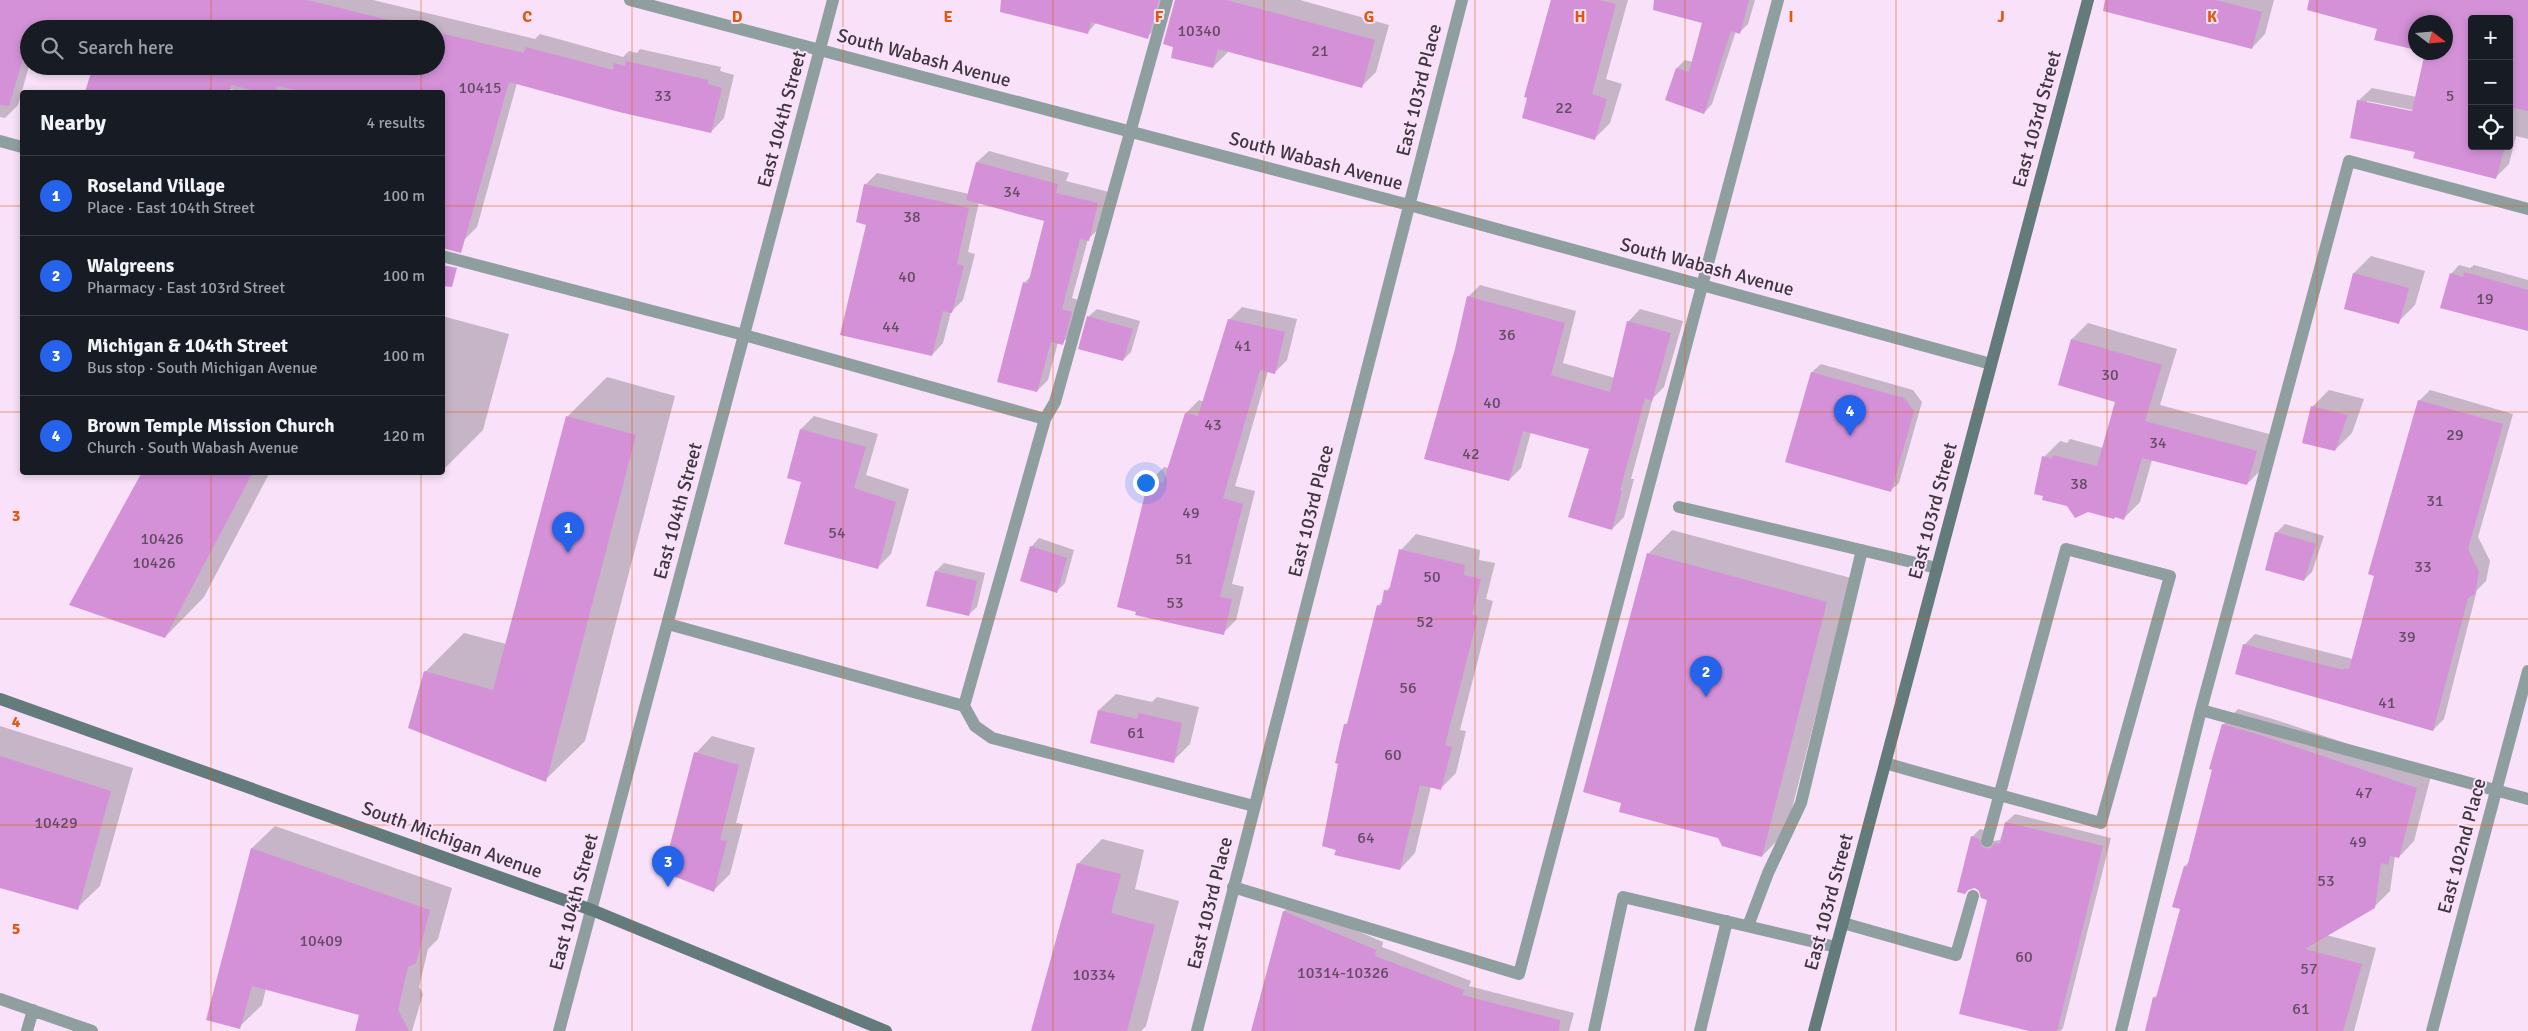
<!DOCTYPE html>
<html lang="en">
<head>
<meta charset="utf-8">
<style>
  body { margin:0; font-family:Signika,sans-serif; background:#20242c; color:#f1f3f6 }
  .controls { position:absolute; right:15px; top:15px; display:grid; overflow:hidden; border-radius:5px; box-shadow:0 2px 8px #0003 }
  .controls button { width:45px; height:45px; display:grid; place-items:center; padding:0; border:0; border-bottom:1px solid #363941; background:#171b24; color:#f1f3f6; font:25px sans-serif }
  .compass { position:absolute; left:2408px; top:15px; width:45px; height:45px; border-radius:50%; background:#171b24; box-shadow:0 2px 8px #0003; rotate:106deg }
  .you { position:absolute; left:1145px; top:482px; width:18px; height:18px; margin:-12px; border:4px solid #fff; border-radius:50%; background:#1a73e8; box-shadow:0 0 0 8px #1a73e833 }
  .badge { display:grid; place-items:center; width:32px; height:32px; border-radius:50%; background:#2563eb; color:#fff; font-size:16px; font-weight:700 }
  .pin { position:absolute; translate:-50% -41px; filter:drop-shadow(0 1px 2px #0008) }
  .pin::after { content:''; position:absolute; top:26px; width:18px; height:15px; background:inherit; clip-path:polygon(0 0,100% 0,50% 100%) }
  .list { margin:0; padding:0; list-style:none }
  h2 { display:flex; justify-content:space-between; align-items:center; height:65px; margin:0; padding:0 20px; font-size:21px }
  h2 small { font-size:16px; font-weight:400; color:#9ea1a6 }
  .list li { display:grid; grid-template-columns:32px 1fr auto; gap:15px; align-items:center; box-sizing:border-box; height:80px; padding:0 20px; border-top:1px solid #363941 }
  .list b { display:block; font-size:19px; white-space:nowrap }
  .list p { margin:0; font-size:16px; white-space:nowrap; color:#9ea1a6 }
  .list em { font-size:16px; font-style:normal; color:#9ea1a6 }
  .icon { flex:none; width:28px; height:28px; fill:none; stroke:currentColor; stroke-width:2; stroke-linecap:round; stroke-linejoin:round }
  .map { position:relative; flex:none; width:2528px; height:1031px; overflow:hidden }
  .search { position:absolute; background:#171b24; box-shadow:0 2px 8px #0003; left:20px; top:20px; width:425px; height:55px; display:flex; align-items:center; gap:12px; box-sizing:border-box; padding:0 18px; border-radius:28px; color:#9ea1a6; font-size:19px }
  .panel { position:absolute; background:#171b24; box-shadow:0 2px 8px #0003; left:20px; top:90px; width:425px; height:385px; border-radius:5px }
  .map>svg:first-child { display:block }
  .shadow { fill:#0003; fill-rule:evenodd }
  .building { fill:#d491d8 }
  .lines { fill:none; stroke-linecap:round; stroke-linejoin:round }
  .service { stroke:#8f9f9f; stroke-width:12 }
  .minor { stroke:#8f9f9f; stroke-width:12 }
  .secondary { stroke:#637b7b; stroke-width:12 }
  .grid { fill:none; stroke:#e0570e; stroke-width:1; stroke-opacity:0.55 }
  .labels { text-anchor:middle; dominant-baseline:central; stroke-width:4; stroke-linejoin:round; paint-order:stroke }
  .number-label { font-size:16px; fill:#644c64 }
  .street-label { font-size:19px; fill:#3e353e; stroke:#f8e1f9 }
  .grid-label { font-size:16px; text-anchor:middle; font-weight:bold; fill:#e0570e; stroke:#f8e1f9; stroke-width:4; stroke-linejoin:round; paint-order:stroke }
</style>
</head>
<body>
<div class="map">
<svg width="2528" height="1031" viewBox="0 0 2528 1031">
  <rect width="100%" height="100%" fill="#f8e1f9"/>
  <path class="shadow" d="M 0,0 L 373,0 L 535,39 L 540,34 L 623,57 L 629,51 L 637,53 L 640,49 L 721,67 L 720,71 L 734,75 L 724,118 L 711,132 L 517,83 L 477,227 L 464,240 L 442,92 L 242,92 L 196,80 L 192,92 L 87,92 L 95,66 L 436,66 L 436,29 L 29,29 L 29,66 L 18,105 L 5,118 L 0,117 Z
    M 1004,0 L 1169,0 L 1162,22 L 1147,37 L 1097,22 L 1088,32 Z
    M 1176,0 L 1300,0 L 1389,25 L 1376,72 L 1361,87 L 1229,51 L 1213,67 L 1175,46 Z
    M 1551,0 L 1628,0 L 1606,79 L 1622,84 L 1610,123 L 1595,138 L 1525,96 Z
    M 1710,0 L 1755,0 L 1748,24 L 1740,32 L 1736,31 L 1712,104 L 1704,113 L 1667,99 L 1677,68 L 1685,60 L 1693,62 Z
    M 2147,0 L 2274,0 L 2265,34 L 2252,48 Z
    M 2343,0 L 2528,0 L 2528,139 L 2516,136 L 2509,164 L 2496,177 L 2416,151 L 2358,101 L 2372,88 L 2417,97 L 2446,52 L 2446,22 L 2416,22 L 2379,28 ZM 2472,19 L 2509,19 L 2509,146 L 2472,146 ZM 2367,101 L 2418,111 L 2417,114 L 2367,104 Z
    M 989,151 L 1069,173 L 1066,181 L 1109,192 L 1100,228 L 1088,239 L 1072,298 L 1082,301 L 1074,332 L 1062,343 L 1058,342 L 1048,380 L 1037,391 L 1024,283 L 1031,276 L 1046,220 L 979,202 L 968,252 L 975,254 L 963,300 L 951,312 L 943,343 L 932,355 L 867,224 L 865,185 L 877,173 L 969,194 L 977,162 Z
    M 2371,256 L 2425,271 L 2415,305 L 2398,322 L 2346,308 L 2354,273 Z
    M 2459,265 L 2470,268 L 2474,265 L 2528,280 L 2528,330 L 2451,274 Z
    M 1480,285 L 1576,311 L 1563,363 L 1615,378 L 1628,322 L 1640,309 L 1683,321 L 1664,387 L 1653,398 L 1631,479 L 1634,479 L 1624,517 L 1612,529 L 1590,448 L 1531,432 L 1521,468 L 1509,480 L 1456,349 L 1468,297 Z
    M 1242,307 L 1297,319 L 1287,360 L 1275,372 L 1268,371 L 1235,486 L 1255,491 L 1232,584 L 1244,587 L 1236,620 L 1223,633 L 1151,480 L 1164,467 L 1169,468 L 1186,413 L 1199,400 L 1204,402 L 1229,320 Z
    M 1097,309 L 1140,321 L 1131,352 L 1123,360 L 1088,317 Z
    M 442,316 L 509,334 L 483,430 L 443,470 Z
    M 2088,323 L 2177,349 L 2160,405 L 2273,435 L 2263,468 L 2247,484 L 2152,460 L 2140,502 L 2124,518 L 2044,457 L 2060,441 L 2067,443 L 2070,439 L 2103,448 L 2117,401 L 2060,384 L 2072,339 Z
    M 1821,364 L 1913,390 L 1922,402 L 1899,483 L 1890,491 L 1812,372 Z
    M 607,377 L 675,396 L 585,741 L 545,780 L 425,672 L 464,633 L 506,644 L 568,416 Z
    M 2329,390 L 2364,399 L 2352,433 L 2335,450 L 2312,407 Z
    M 2430,390 L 2513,414 L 2478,537 L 2490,561 L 2486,581 L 2477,590 L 2444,719 L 2433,730 L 2244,645 L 2255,634 L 2353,659 L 2419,401 Z
    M 814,416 L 878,434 L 866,475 L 909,489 L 891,554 L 878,567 L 803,481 L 801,429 Z
    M 143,472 L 270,472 L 204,597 L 165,637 Z
    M 2285,524 L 2324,536 L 2312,572 L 2304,580 L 2266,569 L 2277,532 Z
    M 1672,530 L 1851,578 L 1786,832 L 1762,856 L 1648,554 Z
    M 1416,534 L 1480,550 L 1479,560 L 1495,563 L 1486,599 L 1493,601 L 1460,730 L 1466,731 L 1456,773 L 1440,789 L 1431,786 L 1415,853 L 1400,869 L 1346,724 L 1349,721 L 1378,606 L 1383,601 L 1386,591 L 1392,585 L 1401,550 Z
    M 1039,538 L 1074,550 L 1065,583 L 1056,592 L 1031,547 Z
    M 944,563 L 985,573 L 977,607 L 968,615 L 927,605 L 936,571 Z
    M 1116,694 L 1152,702 L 1157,697 L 1199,707 L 1190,744 L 1173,761 L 1099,710 Z
    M 2238,709 L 2276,720 L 2432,772 L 2414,841 L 2399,857 L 2395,856 L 2390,891 L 2374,907 L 2326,935 L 2376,948 L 2354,1031 L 2147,1031 L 2154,998 L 2159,993 L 2182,908 L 2174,906 L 2185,866 L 2190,861 L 2223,725 Z
    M 0,726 L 133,768 L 100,886 L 77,908 L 0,886 Z
    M 712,736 L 755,748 L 736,823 L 743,824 L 730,874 L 713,891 L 696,753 Z
    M 2015,814 L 2111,838 L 2063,1028 L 2060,1031 L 2034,1031 L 1989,899 L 1972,837 L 1980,829 L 1987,831 L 1989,838 L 1994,841 L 2000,840 L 2006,822 Z
    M 275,826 L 452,888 L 438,939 L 428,949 L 419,987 L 423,994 L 412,1031 L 356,1031 L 361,1014 L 266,988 L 262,1005 L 239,1027 L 208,1019 L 252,848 Z
    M 1102,839 L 1144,850 L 1135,889 L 1179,901 L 1146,1026 L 1141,1031 L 1048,1031 L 1078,864 Z
    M 1293,903 L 1383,942 L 1382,947 L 1471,981 L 1469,986 L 1574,1013 L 1569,1031 L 1253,1031 L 1284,911 Z"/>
  <path class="building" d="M 0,0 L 307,0 L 425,29 L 29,29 L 29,38 L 9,106 L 0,105 Z
    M 1001,0 L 1159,0 L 1148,39 L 1091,22 L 1088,34 L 1000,12 Z
    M 1175,0 L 1227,0 L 1375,40 L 1362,88 L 1218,49 L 1213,68 L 1171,58 L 1173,47 L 1163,44 Z
    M 1551,0 L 1599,0 L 1616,4 L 1592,94 L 1607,99 L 1595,140 L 1522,118 L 1527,98 L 1524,97 Z
    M 1654,0 L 1749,0 L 1740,34 L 1731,31 L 1704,114 L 1665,100 L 1676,68 L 1689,72 L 1702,23 L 1653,10 Z
    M 2105,0 L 2215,0 L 2262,12 L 2252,49 L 2103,11 Z
    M 2309,0 L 2528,0 L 2528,111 L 2514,108 L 2509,128 L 2509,19 L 2472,19 L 2472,146 L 2505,146 L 2496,179 L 2413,158 L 2415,152 L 2350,138 L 2357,100 L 2412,111 L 2425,52 L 2446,52 L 2446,22 L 2416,22 L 2416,50 L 2374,40 L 2377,29 L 2307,10 Z
    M 436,32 L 524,53 L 526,47 L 613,70 L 614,63 L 625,66 L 626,61 L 708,80 L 708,84 L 722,88 L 711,133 L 619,112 L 509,82 L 461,253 L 442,248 L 442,92 L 304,92 L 277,86 L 276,92 L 260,92 L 231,85 L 230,92 L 85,92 L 93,66 L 436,66 Z
    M 976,162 L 1058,184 L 1056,193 L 1098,203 L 1089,241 L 1080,239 L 1062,309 L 1072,312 L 1063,345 L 1051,342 L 1037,392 L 997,382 L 1023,282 L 1028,284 L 1044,221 L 966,200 Z
    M 864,184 L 969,208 L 957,264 L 964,266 L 952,313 L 943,311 L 932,356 L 840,335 L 866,225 L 856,222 Z
    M 442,265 L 457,268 L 452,287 L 442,286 Z
    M 2464,272 L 2528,290 L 2528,331 L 2440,308 L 2450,273 L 2463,277 Z
    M 2353,273 L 2409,288 L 2399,324 L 2344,309 Z
    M 1467,296 L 1565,323 L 1551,375 L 1610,392 L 1627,321 L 1671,333 L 1652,401 L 1645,398 L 1620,491 L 1622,491 L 1612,530 L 1568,517 L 1589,449 L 1523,431 L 1509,481 L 1424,459 L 1455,349 Z
    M 1087,316 L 1133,329 L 1123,361 L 1078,349 Z
    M 1228,319 L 1285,332 L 1275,374 L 1260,370 L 1223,498 L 1243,504 L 1220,597 L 1232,599 L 1224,635 L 1135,615 L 1136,612 L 1117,607 L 1147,486 L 1150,479 L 1163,483 L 1185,413 L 1198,416 Z
    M 2071,339 L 2162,365 L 2145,421 L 2257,451 L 2247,485 L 2142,458 L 2124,520 L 2115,517 L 2114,519 L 2088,512 L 2075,518 L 2067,506 L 2042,500 L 2043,496 L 2034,494 L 2042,456 L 2052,459 L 2053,455 L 2097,466 L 2115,402 L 2058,385 Z
    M 1811,372 L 1904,398 L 1914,411 L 1891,492 L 1785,462 Z
    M 2418,400 L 2503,424 L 2468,549 L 2479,572 L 2475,594 L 2468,598 L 2433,731 L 2235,674 L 2243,644 L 2343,670 L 2344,668 L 2349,669 L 2374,576 L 2368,574 Z
    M 2311,406 L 2348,415 L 2335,451 L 2302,443 Z
    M 566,416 L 636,435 L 546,782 L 408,728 L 424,671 L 493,690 Z
    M 800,429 L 866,447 L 854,488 L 896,502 L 878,569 L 784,544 L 801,482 L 787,478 Z
    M 142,472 L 253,472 L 165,638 L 69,605 Z
    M 2275,532 L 2316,544 L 2304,581 L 2265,570 Z
    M 1030,546 L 1067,558 L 1057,593 L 1020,581 Z
    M 1399,549 L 1465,565 L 1464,575 L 1481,579 L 1472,615 L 1478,616 L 1445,745 L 1452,747 L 1441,790 L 1420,785 L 1400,870 L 1334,855 L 1336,850 L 1322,846 L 1338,764 L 1335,763 L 1344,724 L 1347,724 L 1377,605 L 1381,606 L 1384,590 L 1389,591 Z
    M 1647,553 L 1827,602 L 1762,857 L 1722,846 L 1718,838 L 1619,812 L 1621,803 L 1583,792 Z
    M 935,571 L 977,581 L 969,616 L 926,606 Z
    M 1098,710 L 1137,719 L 1139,713 L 1182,723 L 1174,763 L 1090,743 Z
    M 2222,724 L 2260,735 L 2417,788 L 2399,858 L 2390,856 L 2388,865 L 2381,863 L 2375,908 L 2305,949 L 2362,964 L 2343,1031 L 2145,1031 L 2153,997 L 2156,998 L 2180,909 L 2172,907 L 2184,866 L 2187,867 L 2212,770 L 2209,769 Z
    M 694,752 L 739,765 L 720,840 L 727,841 L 714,892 L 663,872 Z
    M 0,756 L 111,791 L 78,910 L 0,888 Z
    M 2005,822 L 2103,846 L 2057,1031 L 2029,1031 L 1959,1014 L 1987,900 L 1981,898 L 1979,891 L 1975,888 L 1968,890 L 1965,894 L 1957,892 L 1971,836 L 1979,839 L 1982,847 L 1990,849 L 1995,843 L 2000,844 Z
    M 251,848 L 430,910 L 416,963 L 408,967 L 398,1010 L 409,1031 L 355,1031 L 359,1015 L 252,986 L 240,1029 L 206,1020 Z
    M 1077,863 L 1121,874 L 1111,913 L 1155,925 L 1127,1031 L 1031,1031 Z
    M 1283,911 L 1376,950 L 1375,956 L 1464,990 L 1462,995 L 1560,1020 L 1559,1031 L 1251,1031 Z"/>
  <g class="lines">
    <path class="service" d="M 0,141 L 22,147
      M 442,256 L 744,335 L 1045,419
      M 1679,507 L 1937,568
      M 668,624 L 964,706 L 975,726 L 992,738 L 1254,806
      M 964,706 L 1045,419 L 1055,402 L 1167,0
      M 2201,710 L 2528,799
      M 1885,763 C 1957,784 2030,803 2101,823 L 2170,576 L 2066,549 L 1987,841
      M 1233,887 L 1519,974 L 1778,0
      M 1843,923 L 1956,955 L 1973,896
      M 1748,926 L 1768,873 L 1801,803 L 1862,550
      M 0,999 L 92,1031
      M 27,1031 L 33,1010
      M 1594,1031 L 1623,897 L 1836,947
      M 1700,1031 L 1727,921
      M 2121,1031 L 2201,710 L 2349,161 L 2528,209"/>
    <path class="minor" d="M 630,0 L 1409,205 L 1991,364
      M 559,1031 L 833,0
      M 1197,1031 L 1462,0
      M 2432,1031 L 2528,671"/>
    <path class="secondary" d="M 0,699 L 592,910 L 886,1031
      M 1814,1031 L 2088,0"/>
  </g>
  <path class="grid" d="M 211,0 L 211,29M 421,0 L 421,29M 632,0 L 632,1031M 843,0 L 843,1031M 1053,0 L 1053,1031M 1264,0 L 1264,1031M 1475,0 L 1475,1031M 1685,0 L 1685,1031M 1896,0 L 1896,1031M 2107,0 L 2107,1031M 2317,0 L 2317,1031M 211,66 L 211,92M 421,66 L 421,92M 0,206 L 22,206M 442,206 L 2528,206M 0,412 L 22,412M 442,412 L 2528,412M 211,472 L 211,1031M 421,472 L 421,1031M 0,619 L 2528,619M 0,825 L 2528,825"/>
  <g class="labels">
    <g class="number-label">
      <text x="1199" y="31">10340</text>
      <text x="1320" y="51">21</text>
      <text x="480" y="88">10415</text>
      <text x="663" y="96">33</text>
      <text x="2450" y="96">5</text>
      <text x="1564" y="108">22</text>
      <text x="1012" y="192">34</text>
      <text x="912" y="217">38</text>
      <text x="907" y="277">40</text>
      <text x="2485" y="299">19</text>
      <text x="891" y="327">44</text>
      <text x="1507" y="335">36</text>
      <text x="1243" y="346">41</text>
      <text x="2110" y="375">30</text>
      <text x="1492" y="403">40</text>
      <text x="1213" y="425">43</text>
      <text x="2455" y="435">29</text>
      <text x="2158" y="443">34</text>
      <text x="1471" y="454">42</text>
      <text x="2079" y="484">38</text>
      <text x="2435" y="501">31</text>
      <text x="1191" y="513">49</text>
      <text x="837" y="533">54</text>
      <text x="162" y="539">10426</text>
      <text x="1184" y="559">51</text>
      <text x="154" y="563">10426</text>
      <text x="2423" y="567">33</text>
      <text x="1432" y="577">50</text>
      <text x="1175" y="603">53</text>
      <text x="1425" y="622">52</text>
      <text x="2407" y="637">39</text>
      <text x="1408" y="688">56</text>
      <text x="2387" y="703">41</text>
      <text x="1136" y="733">61</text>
      <text x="1393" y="755">60</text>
      <text x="2364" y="793">47</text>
      <text x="56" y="823">10429</text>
      <text x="1366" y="838">64</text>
      <text x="2358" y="842">49</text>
      <text x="2326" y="881">53</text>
      <text x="321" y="941">10409</text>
      <text x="2024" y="957">60</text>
      <text x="2309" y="969">57</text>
      <text x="1343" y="973">10314-10326</text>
      <text x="1094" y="975">10334</text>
      <text x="2301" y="1009">61</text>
    </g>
    <g class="street-label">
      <text transform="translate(924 58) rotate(15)">South Wabash Avenue</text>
      <text transform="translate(1419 90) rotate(-76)">East 103rd Place</text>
      <text transform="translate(782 119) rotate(-75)">East 104th Street</text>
      <text transform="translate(2037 119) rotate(-75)">East 103rd Street</text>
      <text transform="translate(1316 161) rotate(15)">South Wabash Avenue</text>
      <text transform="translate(1707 267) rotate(15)">South Wabash Avenue</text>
      <text transform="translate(678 511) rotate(-75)">East 104th Street</text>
      <text transform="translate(1311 511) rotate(-76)">East 103rd Place</text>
      <text transform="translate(1933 511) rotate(-75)">East 103rd Street</text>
      <text transform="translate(452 840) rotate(20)">South Michigan Avenue</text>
      <text transform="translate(2462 846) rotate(-75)">East 102nd Place</text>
      <text transform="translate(574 902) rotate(-75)">East 104th Street</text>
      <text transform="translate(1829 902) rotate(-75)">East 103rd Street</text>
      <text transform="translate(1210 903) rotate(-76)">East 103rd Place</text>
    </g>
  </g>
  <g class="grid-label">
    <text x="527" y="22">C</text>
    <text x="737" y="22">D</text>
    <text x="948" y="22">E</text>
    <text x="1159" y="22">F</text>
    <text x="1369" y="22">G</text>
    <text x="1580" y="22">H</text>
    <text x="1791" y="22">I</text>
    <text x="2001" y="22">J</text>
    <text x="2212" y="22">K</text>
    <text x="16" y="521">3</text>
    <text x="16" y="727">4</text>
    <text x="16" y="934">5</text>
  </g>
</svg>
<div class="controls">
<button>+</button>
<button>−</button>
<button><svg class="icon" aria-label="locate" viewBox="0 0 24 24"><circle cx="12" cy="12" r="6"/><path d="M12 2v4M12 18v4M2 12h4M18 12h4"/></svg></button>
</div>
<svg class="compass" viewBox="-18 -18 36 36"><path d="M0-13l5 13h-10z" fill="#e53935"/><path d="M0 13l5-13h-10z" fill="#9ea1a6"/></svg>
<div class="you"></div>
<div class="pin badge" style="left:568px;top:553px">1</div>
<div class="pin badge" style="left:1706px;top:697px">2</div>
<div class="pin badge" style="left:668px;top:887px">3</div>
<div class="pin badge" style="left:1850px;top:436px">4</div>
<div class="search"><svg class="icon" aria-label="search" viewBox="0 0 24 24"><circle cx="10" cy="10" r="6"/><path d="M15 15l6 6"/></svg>Search here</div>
<section class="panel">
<h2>Nearby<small>4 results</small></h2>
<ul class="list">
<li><span class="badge">1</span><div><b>Roseland Village</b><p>Place · East 104th Street</p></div><em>100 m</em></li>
<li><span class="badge">2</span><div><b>Walgreens</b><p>Pharmacy · East 103rd Street</p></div><em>100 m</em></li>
<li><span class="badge">3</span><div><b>Michigan &amp; 104th Street</b><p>Bus stop · South Michigan Avenue</p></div><em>100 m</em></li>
<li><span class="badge">4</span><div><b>Brown Temple Mission Church</b><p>Church · South Wabash Avenue</p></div><em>120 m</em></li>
</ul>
</section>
</div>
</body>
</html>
